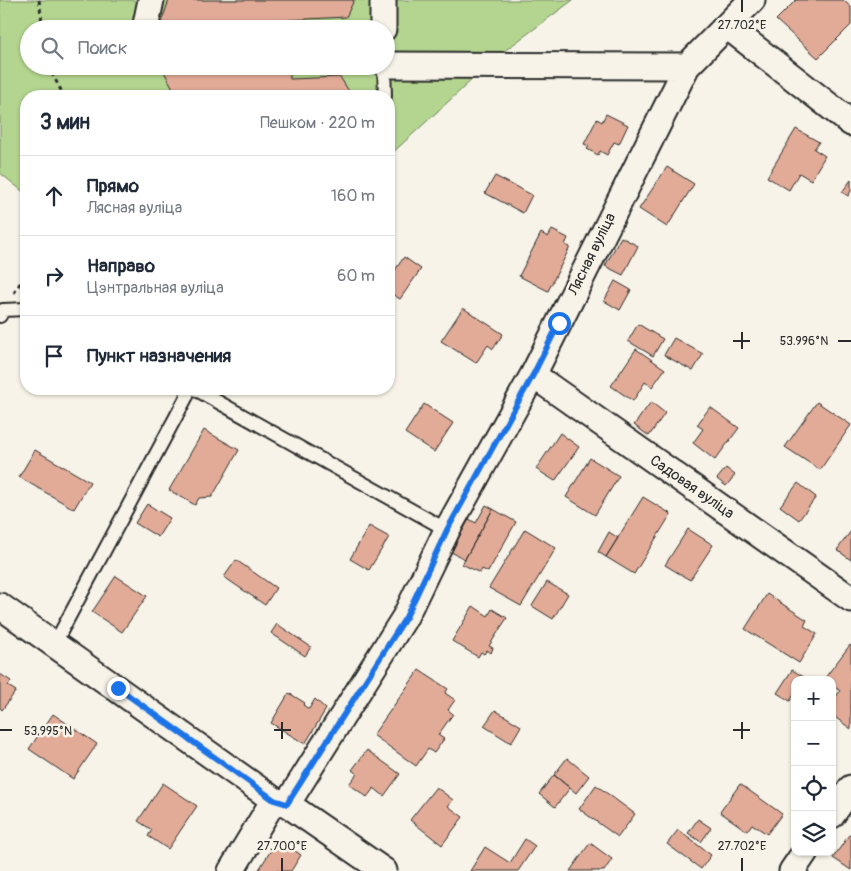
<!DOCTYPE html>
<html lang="ru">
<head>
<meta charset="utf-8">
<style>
  body { margin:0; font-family:Pangolin,sans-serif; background:#f6f6f7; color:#1f2937 }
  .controls { position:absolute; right:15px; bottom:15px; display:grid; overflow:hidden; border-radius:10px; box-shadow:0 1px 4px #0004 }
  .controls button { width:45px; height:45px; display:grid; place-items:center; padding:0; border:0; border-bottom:1px solid #e0e1e3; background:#fff; color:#1f2937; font:25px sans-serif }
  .stop { position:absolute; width:15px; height:15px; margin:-11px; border:4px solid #1a73e8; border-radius:50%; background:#fff }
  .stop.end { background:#1a73e8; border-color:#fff; box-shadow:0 1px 5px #0008 }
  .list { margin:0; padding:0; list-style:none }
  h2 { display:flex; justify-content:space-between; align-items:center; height:65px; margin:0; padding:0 20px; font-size:21px }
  h2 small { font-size:16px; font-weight:400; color:#747a83 }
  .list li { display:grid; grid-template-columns:32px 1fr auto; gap:15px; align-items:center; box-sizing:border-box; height:80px; padding:0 20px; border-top:1px solid #e0e1e3 }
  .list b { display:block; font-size:19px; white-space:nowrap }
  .list p { margin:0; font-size:16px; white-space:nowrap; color:#747a83 }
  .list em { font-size:16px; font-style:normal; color:#747a83 }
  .icon { flex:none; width:28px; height:28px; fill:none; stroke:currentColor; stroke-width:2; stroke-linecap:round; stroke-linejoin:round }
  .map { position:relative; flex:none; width:851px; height:871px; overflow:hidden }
  .search { position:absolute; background:#fff; box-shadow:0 1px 4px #0004; left:20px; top:20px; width:375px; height:55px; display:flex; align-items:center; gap:12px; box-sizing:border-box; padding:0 18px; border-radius:28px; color:#747a83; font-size:19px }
  .panel { position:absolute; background:#fff; box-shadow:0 1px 4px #0004; left:20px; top:90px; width:375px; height:305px; border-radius:20px }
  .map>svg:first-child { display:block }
  .green { fill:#b3d58f; stroke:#6f805d; fill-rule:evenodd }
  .building { fill:#e2ab97; stroke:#2b2b2b }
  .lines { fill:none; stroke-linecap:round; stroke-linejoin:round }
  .service-casing { stroke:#2b2b2b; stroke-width:16 }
  .minor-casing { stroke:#2b2b2b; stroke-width:29 }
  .path { stroke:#2b2b2b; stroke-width:3; stroke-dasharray:4 4; stroke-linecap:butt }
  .service { stroke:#f7f3e8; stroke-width:12 }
  .minor { stroke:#f7f3e8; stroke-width:25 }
  .route { stroke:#1a73e8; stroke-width:6 }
  .ticks { fill:none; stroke:#2b2b2b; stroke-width:2 }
  .labels { text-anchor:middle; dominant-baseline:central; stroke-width:5; stroke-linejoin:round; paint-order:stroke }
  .street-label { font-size:15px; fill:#2b2b2b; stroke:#f7f3e8 }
  .ticks-label { font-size:12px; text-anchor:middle; fill:#2b2b2b; stroke:#f7f3e8; stroke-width:5; stroke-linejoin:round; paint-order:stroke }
</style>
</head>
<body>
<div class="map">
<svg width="851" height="871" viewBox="0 0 851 871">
  <rect width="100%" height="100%" fill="#f7f3e8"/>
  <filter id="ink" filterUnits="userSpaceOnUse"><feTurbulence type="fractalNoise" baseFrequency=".02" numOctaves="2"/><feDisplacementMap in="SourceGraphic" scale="10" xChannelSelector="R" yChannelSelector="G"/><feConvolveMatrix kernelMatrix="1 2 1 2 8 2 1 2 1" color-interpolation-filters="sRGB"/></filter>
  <g filter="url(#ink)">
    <path class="green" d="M 0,0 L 573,0 L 499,55 L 389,156 L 389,96 L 26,96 L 26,194 L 0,173 ZM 29,29 L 386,29 L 386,66 L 29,66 Z"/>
    <path class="building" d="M 169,0 L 354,0 L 346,17 L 288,20 L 288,29 L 159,29 Z
      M 796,0 L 843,0 L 851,7 L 851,25 L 818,58 L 776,20 Z
      M 161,66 L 290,66 L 290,79 L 340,77 L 352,96 L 177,96 Z
      M 606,114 L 628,125 L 619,144 L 614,142 L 607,155 L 600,151 L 598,155 L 587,149 L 589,146 L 584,144 L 597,119 L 602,122 Z
      M 796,129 L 819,142 L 814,149 L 825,156 L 811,180 L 799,173 L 789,190 L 767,177 Z
      M 667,167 L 694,184 L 667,227 L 639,209 Z
      M 495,176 L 532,195 L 523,213 L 485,193 Z
      M 851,180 L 851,191 L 848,196 L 842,192 Z
      M 552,230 L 568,238 L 565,245 L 570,247 L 548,291 L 519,276 L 541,233 L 548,237 Z
      M 621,237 L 638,246 L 623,275 L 605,266 Z
      M 404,257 L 421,269 L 400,299 L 389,292 L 389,279 Z
      M 615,281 L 631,290 L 620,310 L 604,301 Z
      M 463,308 L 503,334 L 493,349 L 488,345 L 476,363 L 441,341 Z
      M 638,324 L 663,339 L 653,356 L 628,341 Z
      M 674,338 L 703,354 L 693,371 L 664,355 Z
      M 636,349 L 665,369 L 652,387 L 645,382 L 633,401 L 611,386 Z
      M 651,402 L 665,413 L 649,436 L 634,425 Z
      M 817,402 L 851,425 L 820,470 L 785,447 Z
      M 424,404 L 453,423 L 434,452 L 405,433 Z
      M 710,407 L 739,428 L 715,460 L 693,443 L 703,429 L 697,425 Z
      M 204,430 L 239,450 L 212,497 L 199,498 L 195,505 L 169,490 Z
      M 560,433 L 579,447 L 555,481 L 536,469 Z
      M 35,450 L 90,482 L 74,509 L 19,477 Z
      M 590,458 L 619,476 L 595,515 L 566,497 Z
      M 726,468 L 735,475 L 726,486 L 717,479 Z
      M 798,483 L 816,497 L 799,520 L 780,506 Z
      M 643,497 L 671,514 L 634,574 L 606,557 Z
      M 147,504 L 170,518 L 158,537 L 135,523 Z
      M 486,505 L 493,509 L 465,559 L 451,552 L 469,519 L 476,523 Z
      M 493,509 L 516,522 L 488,572 L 482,569 L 480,573 L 462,564 Z
      M 369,526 L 389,537 L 369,570 L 350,559 Z
      M 525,529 L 556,548 L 521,606 L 489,588 Z
      M 688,529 L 713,545 L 690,580 L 665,565 Z
      M 851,531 L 851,560 L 837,550 Z
      M 609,532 L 618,538 L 606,557 L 598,552 Z
      M 236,560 L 276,588 L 265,605 L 224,577 Z
      M 116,576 L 147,596 L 122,632 L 92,612 Z
      M 547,582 L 568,594 L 553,619 L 532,606 Z
      M 767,594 L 807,620 L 804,626 L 817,634 L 799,663 L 745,629 Z
      M 473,606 L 488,616 L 492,609 L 507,618 L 489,646 L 493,648 L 491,653 L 487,650 L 484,654 L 481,652 L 478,657 L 452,641 Z
      M 277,624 L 311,647 L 305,656 L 271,633 Z
      M 850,645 L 851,646 L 851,729 L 832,715 L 832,702 L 840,691 L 832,685 L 832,680 L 824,679 Z
      M 419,670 L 448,689 L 445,693 L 455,700 L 448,710 L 453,714 L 438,735 L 444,739 L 434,753 L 428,749 L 416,766 L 373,735 Z
      M 792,670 L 804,677 L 803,680 L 795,680 L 795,693 L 790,701 L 777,693 Z
      M 0,674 L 11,681 L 8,686 L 16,691 L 2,710 L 0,708 Z
      M 289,693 L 305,703 L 303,705 L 309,709 L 315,699 L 326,709 L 305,744 L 271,723 Z
      M 495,710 L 521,726 L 511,743 L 484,726 Z
      M 53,714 L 97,744 L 73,779 L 29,749 Z
      M 367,750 L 400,774 L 384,796 L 374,788 L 367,797 L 349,784 L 357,774 L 352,770 Z
      M 567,758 L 589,776 L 576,793 L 554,775 Z
      M 554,775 L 570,788 L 555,807 L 539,794 Z
      M 163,783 L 197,806 L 168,849 L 148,836 L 152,830 L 138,821 Z
      M 740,784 L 782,814 L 767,834 L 752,824 L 747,831 L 720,812 Z
      M 596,785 L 635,814 L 618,837 L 579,809 Z
      M 436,787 L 453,800 L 448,806 L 463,817 L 442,845 L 410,820 Z
      M 698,819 L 711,828 L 701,842 L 688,833 Z
      M 678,830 L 711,855 L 701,869 L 667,844 Z
      M 849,835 L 851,836 L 851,870 L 833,858 Z
      M 278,839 L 301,855 L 291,871 L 258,871 Z
      M 525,839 L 535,846 L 518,871 L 470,871 L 485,847 L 510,863 Z
      M 590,843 L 612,859 L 604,871 L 570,871 Z"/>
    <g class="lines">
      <defs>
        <path id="service" d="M 384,66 L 385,96
          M 0,316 L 3,310 L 26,309
          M 195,389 L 447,530
          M 55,643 L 187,396 L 186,389"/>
        <path id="minor" d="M 383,0 L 383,29
          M 727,26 L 851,123
          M 145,29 L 151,0
          M 386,65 L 687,66
          M 533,375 L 851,599
          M 0,606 L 274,800 L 287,804 L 384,871
          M 287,804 L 405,617 L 447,530 L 533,375 L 687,66 L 752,0
          M 832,815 L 851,788
          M 231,871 L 274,800
          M 792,871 L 805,852"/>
      </defs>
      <use href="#service" class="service-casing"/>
      <use href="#minor" class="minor-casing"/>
      <path class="path" d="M 39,0 L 43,29
        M 48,66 L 64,96
        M 14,293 L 26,274"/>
      <use href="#service" class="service"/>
      <use href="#minor" class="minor"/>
    </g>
  </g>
  <g class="lines" filter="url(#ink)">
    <path class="route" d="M 118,688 L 274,800 L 287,804 L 406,617 L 447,530 L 533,375 L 559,323"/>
  </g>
  <path class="ticks" d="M 742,0 L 742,12M 742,332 L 742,349M 733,341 L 750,341M 838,341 L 851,341M 282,722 L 282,739M 742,722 L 742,739M 0,730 L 12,730M 274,730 L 291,730M 733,730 L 750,730M 282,858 L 282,871M 742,858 L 742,871"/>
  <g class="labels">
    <g class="street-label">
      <text transform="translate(592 254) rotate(-64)">Лясная вуліца</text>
      <text transform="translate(692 487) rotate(35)">Садовая вуліца</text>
    </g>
  </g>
  <g class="ticks-label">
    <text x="742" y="29">27.702°E</text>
    <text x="804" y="345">53.996°N</text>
    <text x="48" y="735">53.995°N</text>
    <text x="282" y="850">27.700°E</text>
    <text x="742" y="850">27.702°E</text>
  </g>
</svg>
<div class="controls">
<button>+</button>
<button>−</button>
<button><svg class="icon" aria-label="locate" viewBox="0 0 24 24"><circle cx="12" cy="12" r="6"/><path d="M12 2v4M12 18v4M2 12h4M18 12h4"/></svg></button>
<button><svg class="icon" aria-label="layers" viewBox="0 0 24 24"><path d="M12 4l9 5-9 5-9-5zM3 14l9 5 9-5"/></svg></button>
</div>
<div class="stop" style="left:559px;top:323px"></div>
<div class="stop end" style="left:118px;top:688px"></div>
<div class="search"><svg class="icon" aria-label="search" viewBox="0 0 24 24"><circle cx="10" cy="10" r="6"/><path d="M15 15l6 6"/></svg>Поиск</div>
<section class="panel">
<h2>3 мин<small>Пешком · 220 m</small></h2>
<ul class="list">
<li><svg class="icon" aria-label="ahead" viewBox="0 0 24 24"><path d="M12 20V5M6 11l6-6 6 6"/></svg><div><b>Прямо</b><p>Лясная вуліца</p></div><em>160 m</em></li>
<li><svg class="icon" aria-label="right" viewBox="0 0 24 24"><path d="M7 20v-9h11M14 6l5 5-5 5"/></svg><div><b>Направо</b><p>Цэнтральная вуліца</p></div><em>60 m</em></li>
<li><svg class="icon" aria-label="arrive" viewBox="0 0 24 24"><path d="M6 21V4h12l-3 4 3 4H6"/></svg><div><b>Пункт назначения</b></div></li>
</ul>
</section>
</div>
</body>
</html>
